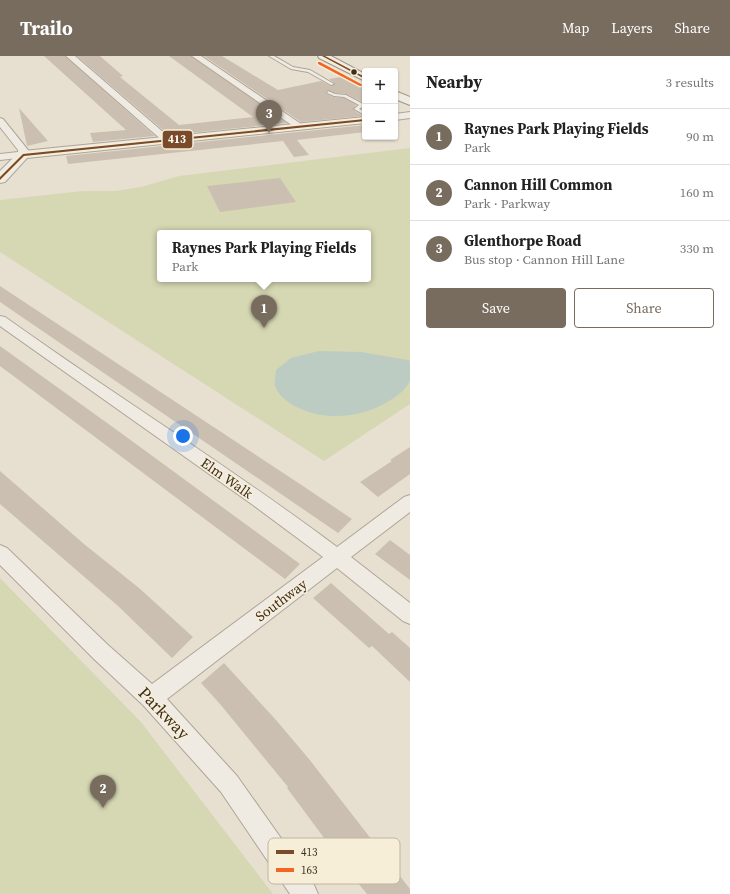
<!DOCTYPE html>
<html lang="en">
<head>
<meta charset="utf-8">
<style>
  body { margin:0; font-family:"Source Serif 4",serif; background:#f2f2f2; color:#222 }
  .controls { position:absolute; right:12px; top:12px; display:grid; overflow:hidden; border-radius:4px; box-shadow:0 1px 3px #0004 }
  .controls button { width:36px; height:36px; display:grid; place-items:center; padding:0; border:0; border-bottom:1px solid #e0e0e0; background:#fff; color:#222; font:20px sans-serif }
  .you { position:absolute; left:183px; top:380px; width:14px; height:14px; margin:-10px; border:3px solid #fff; border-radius:50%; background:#1a73e8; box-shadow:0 0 0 6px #1a73e833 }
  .badge { display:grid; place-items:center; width:26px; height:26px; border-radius:50%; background:#786c5e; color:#fff; font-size:13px; font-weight:700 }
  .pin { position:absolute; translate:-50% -33px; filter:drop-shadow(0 1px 2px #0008) }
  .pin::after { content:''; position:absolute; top:21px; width:14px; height:12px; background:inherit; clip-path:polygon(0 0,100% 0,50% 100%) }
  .popup { position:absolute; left:157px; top:174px; width:214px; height:52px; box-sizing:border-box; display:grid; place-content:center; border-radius:4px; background:#fff; filter:drop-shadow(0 1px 3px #0005); font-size:13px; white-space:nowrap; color:#767676 }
  .popup b { font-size:15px; color:#222 }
  .popup::after { content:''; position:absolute; left:50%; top:100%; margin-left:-8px; border:8px solid transparent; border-top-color:#fff }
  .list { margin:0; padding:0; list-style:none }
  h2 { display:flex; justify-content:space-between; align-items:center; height:52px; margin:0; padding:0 16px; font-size:17px }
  h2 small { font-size:13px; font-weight:400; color:#767676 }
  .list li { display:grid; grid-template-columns:26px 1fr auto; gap:12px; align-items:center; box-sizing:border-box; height:56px; padding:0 16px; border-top:1px solid #e0e0e0 }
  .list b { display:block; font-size:15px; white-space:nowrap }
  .list p { margin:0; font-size:13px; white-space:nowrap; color:#767676 }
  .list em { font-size:13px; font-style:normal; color:#767676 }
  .actions { display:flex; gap:8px; padding:12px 16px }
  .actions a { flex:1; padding:9px 0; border:1px solid #786c5e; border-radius:4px; text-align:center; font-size:14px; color:#786c5e }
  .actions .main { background:#786c5e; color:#fff }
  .map { position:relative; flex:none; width:410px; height:838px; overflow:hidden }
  header { display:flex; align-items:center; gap:24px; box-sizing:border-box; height:56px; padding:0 20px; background:#786c5e; color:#fff }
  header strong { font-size:19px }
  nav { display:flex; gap:22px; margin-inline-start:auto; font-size:14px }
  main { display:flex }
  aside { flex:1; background:#fff }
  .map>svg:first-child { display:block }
  .green { fill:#d6d7b3; fill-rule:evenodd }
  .water { fill:#bcccc2 }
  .building { fill:#cbbfb2 }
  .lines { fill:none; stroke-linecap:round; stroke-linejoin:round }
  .service-casing { stroke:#ada599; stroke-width:2 }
  .minor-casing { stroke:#ada599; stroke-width:2 }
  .tertiary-casing { stroke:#ada599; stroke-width:2 }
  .secondary-casing { stroke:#9c958a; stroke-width:2 }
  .service { fill:#efebe3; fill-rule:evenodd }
  .minor { fill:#efebe3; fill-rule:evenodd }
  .tertiary { fill:#efebe3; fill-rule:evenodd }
  .secondary { fill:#efebe3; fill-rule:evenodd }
  .bus-1-casing { stroke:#f7eed8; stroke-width:3 }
  .bus-2-casing { stroke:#f7eed8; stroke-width:3 }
  .bus-1 { fill:#7a4b2a; fill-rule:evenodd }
  .bus-2 { fill:#f26522; fill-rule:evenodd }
  .bus-dot { fill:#3d2e20; stroke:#f7eed8; stroke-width:1.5 }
  .labels { text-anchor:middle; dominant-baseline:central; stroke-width:3; stroke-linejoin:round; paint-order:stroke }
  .street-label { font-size:14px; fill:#3d2e20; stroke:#f7eed8 }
  .near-street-label { font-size:17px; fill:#3d2e20; stroke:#f7eed8 }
  .key { fill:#f7eed8; stroke:#bfb4a1; stroke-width:1 }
  .key-label { font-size:11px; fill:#3d2e20 }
  .line-badge { stroke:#f7eed8; stroke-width:1.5 }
  .badge-label { font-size:11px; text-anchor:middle; font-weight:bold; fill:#fff }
</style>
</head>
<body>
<header>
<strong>Trailo</strong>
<nav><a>Map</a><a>Layers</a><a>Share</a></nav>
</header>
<main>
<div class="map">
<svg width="410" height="838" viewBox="0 0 410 838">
  <rect width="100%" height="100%" fill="#e7e0d1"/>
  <path class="green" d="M 410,92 L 410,348 L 324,405 L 0,196 L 0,144 L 83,135 L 115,135 L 141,131 L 179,120 ZM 160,177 L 368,177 L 368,223 L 160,223 Z
    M 0,522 L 141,666 L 273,838 L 0,838 Z"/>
  <path class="water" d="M 319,295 L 361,296 L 408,304 L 410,305 C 410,310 410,318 410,324 C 407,333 397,340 389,345 C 360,363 321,366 291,348 C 285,344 277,337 275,330 C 274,325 276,319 276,314 L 291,302 Z"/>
  <path class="building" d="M 44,0 L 65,0 L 155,80 L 93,86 L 90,77 L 126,74 Z
    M 77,0 L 100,0 L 123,20 L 120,21 L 179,69 L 253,61 L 169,0 L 191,0 L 287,67 L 169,79 Z
    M 204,0 L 222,0 L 278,34 L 321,25 L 331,30 L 335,28 L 329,23 L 341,21 L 351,26 L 355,25 L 365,30 L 365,54 L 362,53 L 364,50 L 364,47 L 347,38 L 335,37 L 327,34 L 326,38 L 333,41 L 344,42 L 356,49 L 353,54 L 363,60 L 301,66 Z
    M 19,52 L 48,85 L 27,90 Z
    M 365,69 L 365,76 L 297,84 L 309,99 L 294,101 L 283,85 L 68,108 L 66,100 Z
    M 280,122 L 296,146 L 220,156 L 207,130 Z
    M 0,230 L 303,430 L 352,463 L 338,477 L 0,246 Z
    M 0,290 L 121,377 L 300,508 L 285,523 L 0,310 Z
    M 410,391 L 410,418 L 378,441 L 360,426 L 392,405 L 390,404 Z
    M 0,415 L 84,488 L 139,532 L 193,581 L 172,602 L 118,550 L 0,448 Z
    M 390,484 L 410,499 L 410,524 L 375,498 Z
    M 331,527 L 389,578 L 392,576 L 410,592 L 410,626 L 372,590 L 369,592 L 313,542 Z
    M 224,607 L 276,664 L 309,703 L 410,833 L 410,838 L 367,838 L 353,821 L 287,732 L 288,731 L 220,648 L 201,627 Z"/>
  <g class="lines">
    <defs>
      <path id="service" d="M 269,0 L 274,0 L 293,11 L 310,14 L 334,28 L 331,29 L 308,16 L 291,13 Z
        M 328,35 L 335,38 L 346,39 L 363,48 L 363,50 L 359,53 L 365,56 L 365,59 L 354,53 L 359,49 L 344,41 L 334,40 L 327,37 Z"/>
      <path id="minor" d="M 66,0 L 75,0 L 170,82 L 172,84 L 170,86 L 164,86 Z
        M 192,0 L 201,0 L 304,70 L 302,72 L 296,72 Z
        M 0,62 L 3,63 L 28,94 L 27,101 L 0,104 L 0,98 L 18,96 L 18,94 L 0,71 Z
        M 0,260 L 5,261 C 114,339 229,410 337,491 L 404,441 L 410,439 L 410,456 L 351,501 L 410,547 L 410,568 L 403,565 L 337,512 L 167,643 L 237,720 L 314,829 L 318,838 L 290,838 L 221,736 L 143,649 L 94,603 L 0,509 L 0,489 L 7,492 L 108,589 L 152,628 L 323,501 L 253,449 L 0,270 Z"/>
      <path id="tertiary" d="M 410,56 L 410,62 L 395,64 L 395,58 Z
        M 365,61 L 365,67 L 27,102 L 5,126 L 0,127 L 0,115 L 19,96 L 23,95 Z"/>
      <path id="secondary" d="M 318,0 L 331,0 L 365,18 L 365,25 L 319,2 Z
        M 395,35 L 410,41 L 410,49 L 395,43 Z"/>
    </defs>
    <use href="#service" class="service-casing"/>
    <use href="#minor" class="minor-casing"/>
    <use href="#tertiary" class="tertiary-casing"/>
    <use href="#secondary" class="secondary-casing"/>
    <use href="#service" class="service"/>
    <use href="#minor" class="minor"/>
    <use href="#tertiary" class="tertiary"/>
    <use href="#secondary" class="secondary"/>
    <defs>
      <path id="bus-1" d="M 322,0 L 325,0 L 365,21 L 365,23 Z
        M 365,63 L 365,65 L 24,100 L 0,124 L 0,121 L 23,98 Z"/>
      <path id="bus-2" d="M 318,6 L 320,6 L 363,29 L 360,30 L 318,8 Z"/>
    </defs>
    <use href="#bus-1" class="bus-1-casing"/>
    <use href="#bus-2" class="bus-2-casing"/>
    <use href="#bus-1" class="bus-1"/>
    <use href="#bus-2" class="bus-2"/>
  </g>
  <circle class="bus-dot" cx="354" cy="16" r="3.5"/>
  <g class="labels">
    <g class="street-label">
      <text transform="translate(227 422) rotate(35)">Elm Walk</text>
      <text transform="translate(281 544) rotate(-37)">Southway</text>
    </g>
    <g class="near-street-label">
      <text transform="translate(164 657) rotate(46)">Parkway</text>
    </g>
  </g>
  <rect x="268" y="782" width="132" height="46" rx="6" class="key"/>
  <rect x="276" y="794" width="18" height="4" fill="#7a4b2a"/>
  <rect x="276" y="812" width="18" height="4" fill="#f26522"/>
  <g class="key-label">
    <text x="301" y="800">413</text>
    <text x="301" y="818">163</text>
  </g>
  <rect class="line-badge" x="162" y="74" width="31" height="19" rx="4" fill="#7a4b2a"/>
  <g class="badge-label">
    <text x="177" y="87">413</text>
  </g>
</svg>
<div class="controls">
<button>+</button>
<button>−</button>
</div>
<div class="you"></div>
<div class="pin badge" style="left:264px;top:272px">1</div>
<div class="popup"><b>Raynes Park Playing Fields</b>Park</div>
<div class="pin badge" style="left:103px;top:752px">2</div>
<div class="pin badge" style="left:269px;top:77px">3</div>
</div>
<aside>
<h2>Nearby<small>3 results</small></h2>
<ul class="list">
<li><span class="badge">1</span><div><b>Raynes Park Playing Fields</b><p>Park</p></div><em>90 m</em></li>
<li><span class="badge">2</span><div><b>Cannon Hill Common</b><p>Park · Parkway</p></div><em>160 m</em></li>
<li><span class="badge">3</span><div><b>Glenthorpe Road</b><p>Bus stop · Cannon Hill Lane</p></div><em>330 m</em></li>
</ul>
<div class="actions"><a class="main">Save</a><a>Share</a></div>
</aside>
</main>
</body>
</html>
